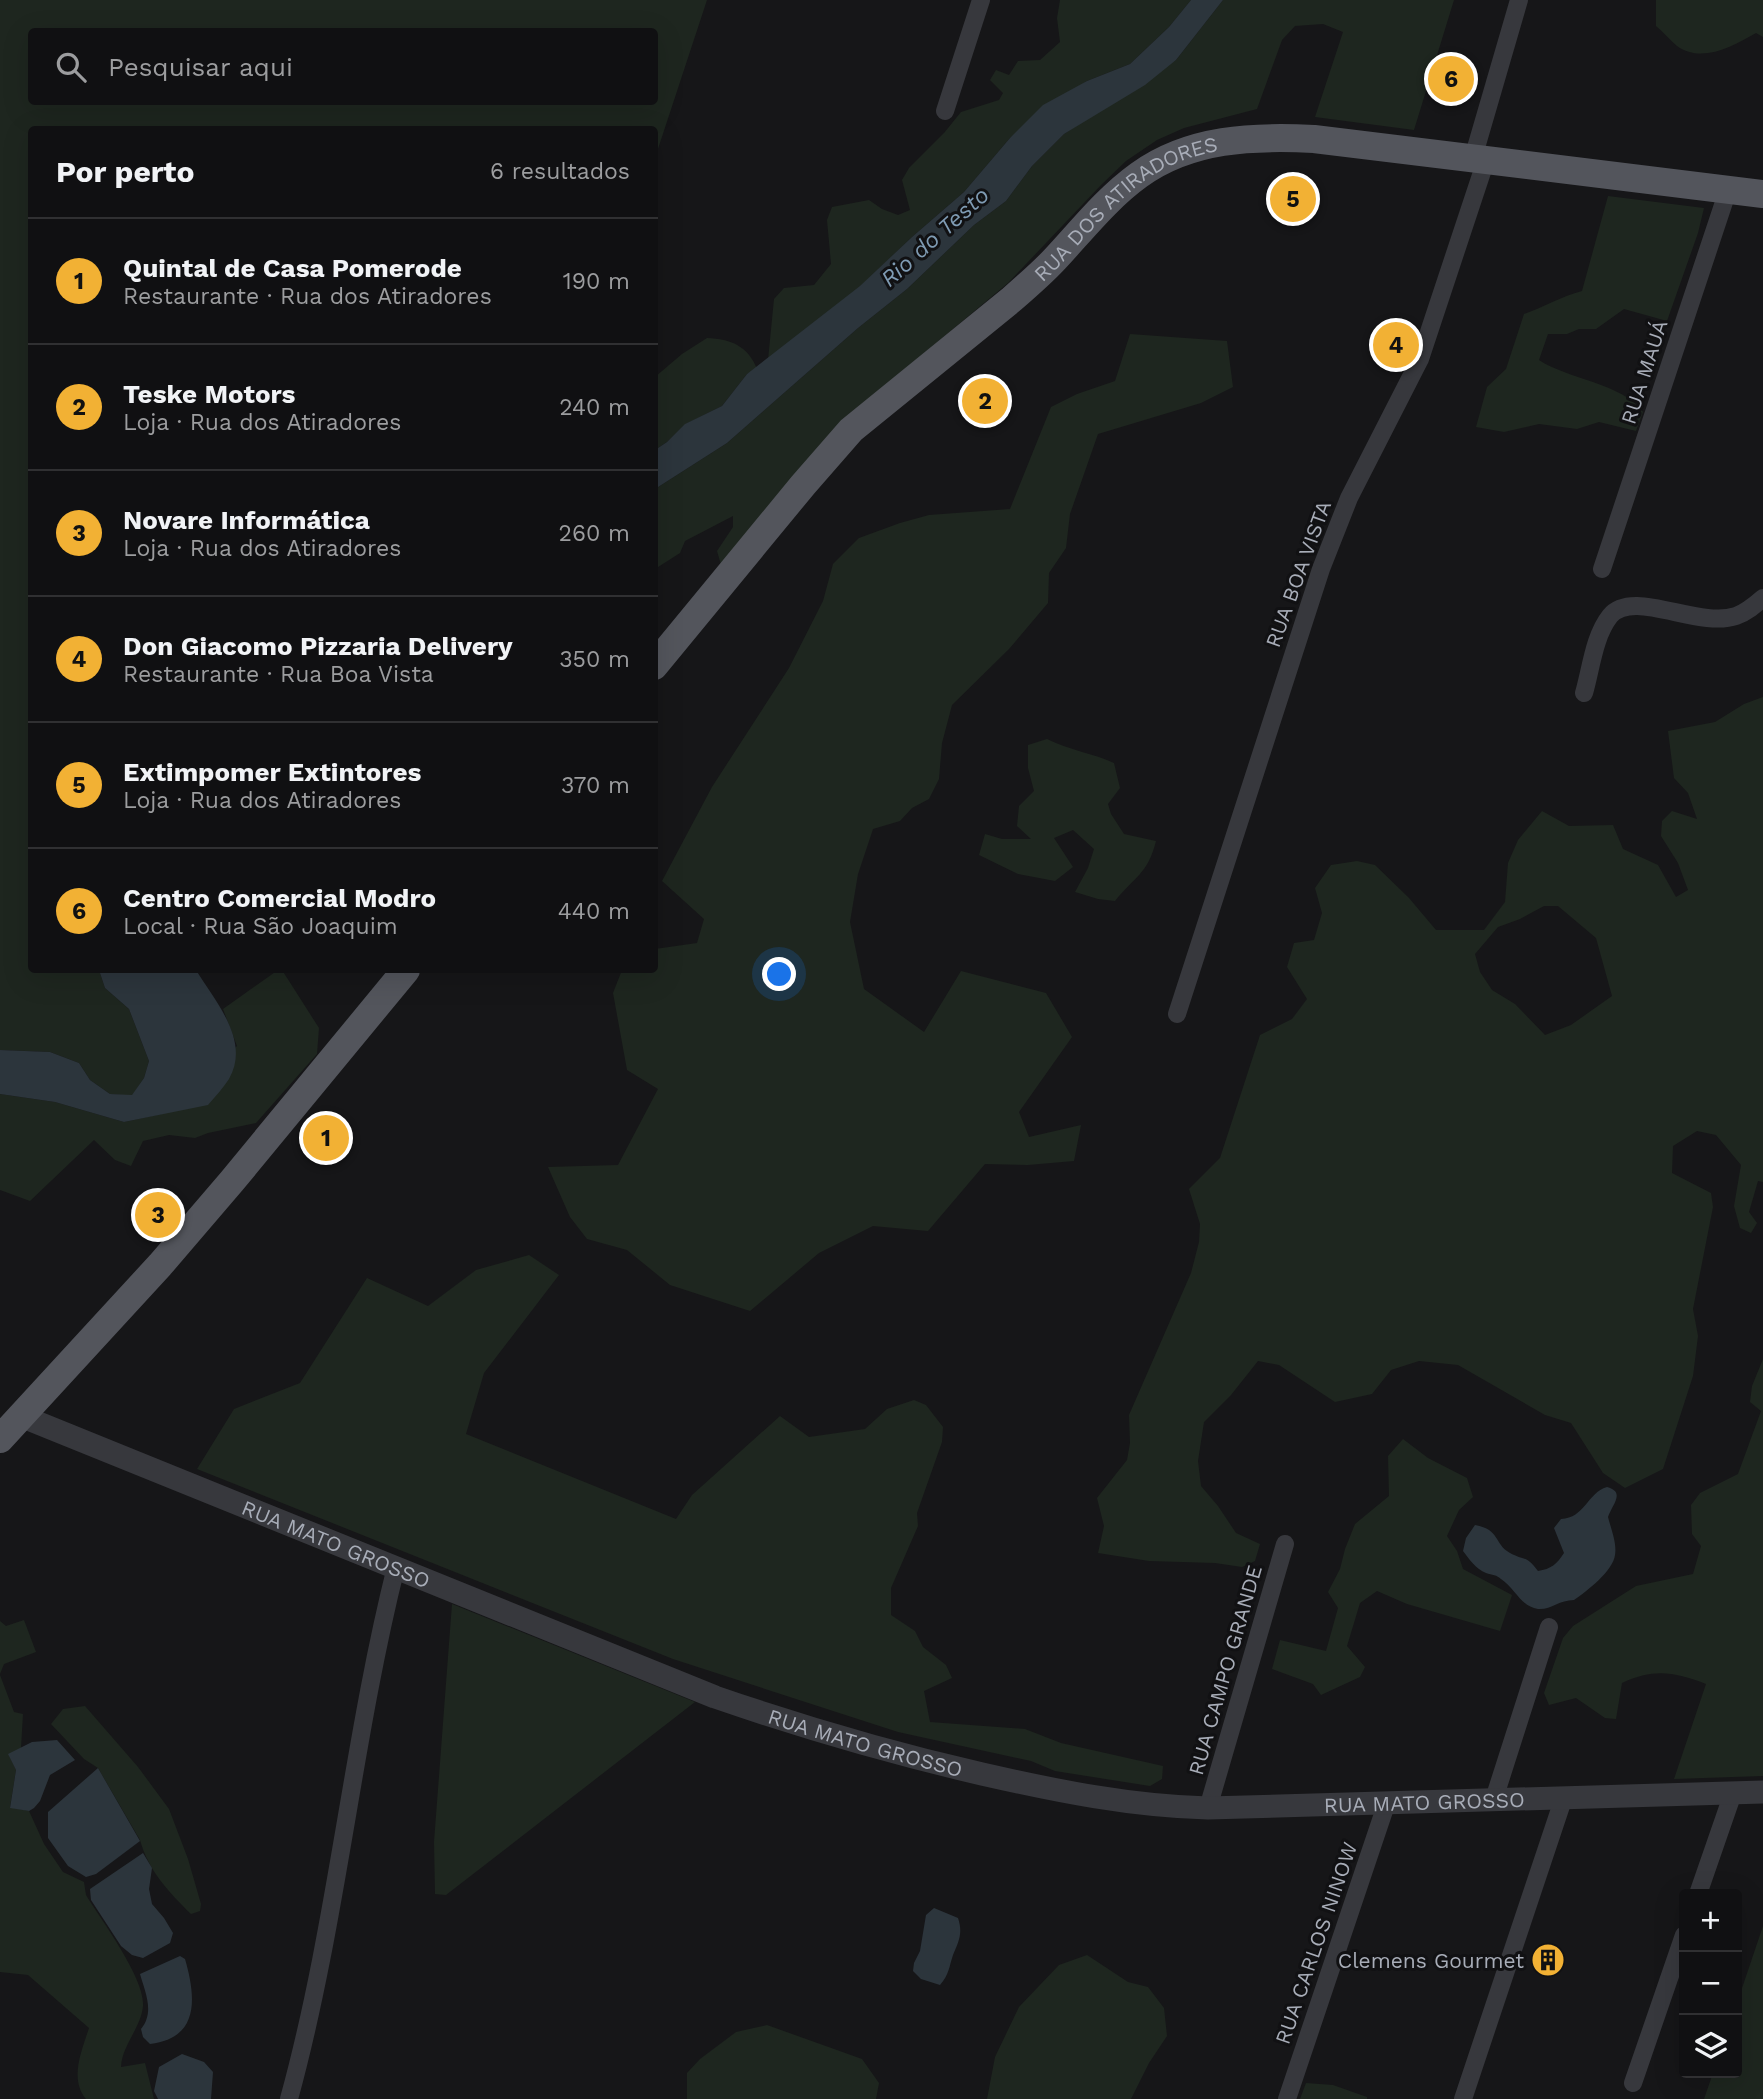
<!DOCTYPE html>
<html lang="pt">
<head>
<meta charset="utf-8">
<style>
  body { margin:0; font-family:"Work Sans",sans-serif; background:#1e1e20; color:#f1f3f6 }
  .controls { position:absolute; right:21px; bottom:21px; display:grid; overflow:hidden; border-radius:7px; box-shadow:0 7px 28px #0002 }
  .controls button { width:63px; height:63px; display:grid; place-items:center; padding:0; border:0; border-bottom:2px solid #303032; background:#101012; color:#f1f3f6; font:35px sans-serif }
  .you { position:absolute; left:780px; top:975px; width:24px; height:24px; margin:-18px; border:5px solid #fff; border-radius:50%; background:#1a73e8; box-shadow:0 0 0 10px #1a73e833 }
  .badge { display:grid; place-items:center; width:46px; height:46px; border-radius:50%; background:#f2b134; color:#111; font-size:23px; font-weight:700 }
  .pin { position:absolute; translate:-50% -50%; border:4px solid #fff; box-shadow:0 2px 7px #0006 }
  .list { margin:0; padding:0; list-style:none }
  h2 { display:flex; justify-content:space-between; align-items:center; height:91px; margin:0; padding:0 28px; font-size:30px }
  h2 small { font-size:23px; font-weight:400; color:#9c9d9f }
  .list li { display:grid; grid-template-columns:46px 1fr auto; gap:21px; align-items:center; box-sizing:border-box; height:126px; padding:0 28px; border-top:2px solid #303032 }
  .list b { display:block; font-size:26px; white-space:nowrap }
  .list p { margin:0; font-size:23px; white-space:nowrap; color:#9c9d9f }
  .list em { font-size:23px; font-style:normal; color:#9c9d9f }
  .icon { flex:none; width:38px; height:38px; fill:none; stroke:currentColor; stroke-width:2; stroke-linecap:round; stroke-linejoin:round }
  .map { position:relative; flex:none; width:1763px; height:2099px; overflow:hidden }
  .search { position:absolute; background:#101012; box-shadow:0 7px 28px #0002; left:28px; top:28px; width:630px; height:77px; display:flex; align-items:center; gap:18px; box-sizing:border-box; padding:0 24px; border-radius:7px; color:#9c9d9f; font-size:26px }
  .panel { position:absolute; background:#101012; box-shadow:0 7px 28px #0002; left:28px; top:126px; width:630px; height:847px; border-radius:7px }
  .map>svg:first-child { display:block }
  .green { fill:#1e261f; fill-rule:evenodd }
  .water { fill:#2c353c }
  .lines { fill:none; stroke-linecap:round; stroke-linejoin:round }
  .minor { stroke:#37383d; stroke-width:18 }
  .tertiary { stroke:#37383d; stroke-width:23 }
  .primary { stroke:#53555c; stroke-width:28 }
  .labels { text-anchor:middle; dominant-baseline:central; stroke-width:6; stroke-linejoin:round; paint-order:stroke }
  .street-label { font-size:21px; fill:#a8adb8; stroke:#111113 }
  .poi-label { font-size:21px; fill:#a8adb8; stroke:#111113; text-anchor:end }
  .water-label { font-size:23px; font-style:italic; fill:#7f9bb3; stroke:#111113 }
</style>
</head>
<body>
<div class="map">
<svg width="1763" height="2099" viewBox="0 0 1763 2099">
  <rect width="100%" height="100%" fill="#161618"/>
  <path class="green" d="M 0,0 L 707,0 L 655,158 L 654,130 L 32,130 L 32,970 L 99,970 L 105,988 L 129,1009 L 149,1061 L 144,1078 L 132,1096 L 110,1094 L 90,1080 L 79,1063 L 50,1052 L 0,1050 ZM 32,32 L 654,32 L 654,102 L 32,102 Z
    M 1060,0 L 1191,0 L 1169,27 L 1130,64 L 1087,81 L 1010,138 L 964,192 L 912,237 L 860,287 L 768,360 L 774,299 L 784,288 L 814,285 L 831,264 L 827,220 L 832,207 L 869,200 L 882,209 L 898,215 L 910,210 L 902,180 L 909,168 L 944,133 L 961,112 L 999,100 L 1003,93 L 990,80 L 996,70 L 1009,75 L 1018,61 L 1040,60 L 1060,42 L 1057,18 Z
    M 1223,0 L 1454,0 L 1414,130 L 1315,117 L 1343,32 L 1323,24 L 1295,26 L 1282,40 L 1257,109 L 1184,128 L 1157,140 L 1126,161 L 1101,185 L 1008,283 L 855,411 L 722,568 L 717,551 L 733,527 L 733,516 L 685,541 L 680,553 L 655,569 L 655,489 L 727,443 L 858,328 L 907,289 L 974,225 L 1006,201 L 1032,166 L 1064,134 L 1176,60 Z
    M 1656,0 L 1763,0 L 1763,37 L 1756,33 C 1733,46 1702,64 1677,46 C 1670,40 1663,32 1656,26 Z
    M 1608,196 L 1704,208 L 1698,233 L 1667,321 L 1624,309 L 1596,329 L 1579,329 L 1567,334 L 1548,334 L 1539,360 C 1567,379 1622,383 1643,412 L 1636,431 L 1599,422 L 1577,429 L 1539,424 L 1504,432 L 1476,427 L 1487,387 L 1506,369 L 1524,314 C 1544,307 1562,296 1582,291 Z
    M 1130,334 L 1227,341 L 1233,387 L 1201,403 L 1098,434 L 1070,514 L 1066,548 L 1049,573 L 1048,603 L 1009,649 L 952,705 L 942,743 L 939,779 L 929,799 L 912,808 L 900,821 L 873,829 L 858,874 L 850,922 L 864,989 L 924,1032 L 961,971 L 1046,993 L 1072,1037 L 1019,1112 L 1029,1137 L 1081,1125 L 1074,1161 L 1028,1165 L 985,1164 L 928,1231 L 873,1226 L 819,1253 L 750,1311 L 670,1285 L 627,1250 L 587,1239 L 570,1217 L 548,1167 L 618,1165 L 658,1089 L 627,1070 L 613,993 L 622,970 L 654,970 L 655,949 L 697,943 L 704,919 L 662,881 L 712,787 L 789,668 L 823,601 L 833,564 L 859,538 L 900,523 L 929,515 L 1010,509 L 1051,407 L 1077,394 L 1115,381 Z
    M 707,338 C 731,339 748,346 757,369 L 747,374 L 722,406 L 686,424 L 667,442 L 655,450 L 655,377 L 682,354 Z
    M 1763,697 L 1763,1182 L 1758,1181 L 1749,1212 L 1757,1223 L 1751,1233 L 1740,1228 L 1734,1206 L 1741,1165 L 1716,1135 L 1697,1131 L 1673,1146 L 1672,1173 L 1711,1193 L 1713,1207 L 1693,1309 L 1698,1336 L 1693,1376 L 1663,1469 L 1625,1488 L 1603,1473 L 1571,1423 L 1545,1415 L 1458,1365 L 1419,1361 L 1391,1370 L 1372,1394 L 1335,1402 L 1279,1365 L 1258,1361 L 1231,1395 L 1204,1422 L 1198,1461 L 1201,1486 L 1218,1506 L 1236,1533 L 1260,1544 L 1255,1561 L 1242,1567 L 1215,1563 L 1149,1561 L 1098,1553 L 1104,1526 L 1097,1498 L 1127,1460 L 1130,1443 L 1129,1415 L 1191,1273 L 1199,1242 L 1200,1224 L 1189,1189 L 1220,1158 L 1260,1035 L 1292,1019 L 1307,999 L 1287,967 L 1294,943 L 1314,940 L 1322,913 L 1315,888 L 1331,865 L 1357,861 L 1375,865 L 1409,898 L 1436,930 L 1484,930 L 1505,902 L 1508,863 L 1518,840 L 1542,811 L 1569,826 L 1613,825 L 1623,849 L 1658,865 L 1676,897 L 1688,890 L 1678,863 L 1661,836 L 1662,821 L 1672,811 L 1697,819 L 1688,793 L 1674,778 L 1668,731 L 1715,722 L 1744,704 ZM 1544,906 L 1558,906 L 1596,938 L 1612,996 L 1571,1025 L 1545,1035 L 1515,1004 L 1492,990 L 1480,972 L 1475,954 L 1498,927 L 1520,919 Z
    M 1047,739 C 1069,750 1092,753 1114,763 L 1120,788 L 1108,804 L 1111,814 L 1124,834 L 1156,841 C 1148,874 1134,877 1115,901 L 1098,899 L 1075,892 L 1088,868 L 1094,849 L 1073,830 L 1054,838 L 1073,867 L 1055,881 L 1018,874 L 979,855 L 985,834 L 1002,839 L 1031,839 L 1017,826 L 1019,806 L 1034,791 L 1028,768 L 1028,745 Z
    M 278,970 L 282,970 L 319,1028 L 317,1054 L 256,1123 L 208,1133 L 195,1138 L 169,1135 L 143,1141 L 131,1166 L 115,1160 L 94,1140 L 30,1201 L 0,1190 L 0,1094 L 55,1102 L 124,1122 L 161,1114 L 237,1046 L 223,1009 Z
    M 529,1255 L 559,1275 L 484,1373 L 466,1434 L 676,1519 L 692,1495 L 780,1416 L 809,1437 L 865,1429 L 887,1409 L 914,1400 L 926,1405 L 943,1427 L 942,1442 L 917,1513 L 918,1526 L 891,1588 L 891,1615 L 915,1631 L 923,1647 L 946,1665 L 952,1678 L 924,1691 L 930,1722 L 1025,1729 L 1061,1743 L 1163,1766 L 1162,1779 L 1150,1786 L 1055,1771 L 1031,1761 L 898,1732 L 673,1659 L 197,1469 L 234,1409 L 300,1383 L 367,1278 L 428,1306 L 476,1270 Z
    M 1763,1359 L 1763,1776 L 1674,1779 L 1706,1684 C 1675,1672 1654,1668 1622,1683 L 1616,1719 L 1605,1718 L 1576,1698 L 1549,1705 L 1544,1693 L 1563,1638 L 1573,1626 L 1636,1586 L 1693,1574 L 1701,1546 L 1692,1534 L 1691,1505 L 1700,1493 L 1738,1474 L 1761,1411 L 1750,1402 L 1752,1386 Z
    M 1403,1439 L 1428,1458 L 1467,1478 L 1473,1497 L 1459,1510 L 1447,1536 L 1457,1551 L 1463,1569 L 1512,1595 L 1500,1631 L 1407,1604 L 1377,1591 L 1360,1603 L 1347,1646 L 1365,1667 L 1360,1677 L 1321,1695 L 1313,1684 L 1272,1669 L 1280,1640 L 1326,1651 L 1338,1608 L 1328,1592 L 1340,1569 L 1345,1549 L 1355,1524 L 1389,1496 L 1388,1456 Z
    M 452,1604 L 695,1702 L 446,1895 L 435,1894 L 434,1842 Z
    M 24,1620 L 36,1652 L 4,1664 L 0,1674 L 0,1621 L 6,1626 Z
    M 0,1675 L 14,1712 L 23,1714 L 21,1748 L 9,1755 L 16,1770 L 10,1807 L 29,1811 L 44,1844 L 63,1872 L 84,1882 L 86,1895 C 101,1920 145,1978 143,2006 C 141,2028 122,2045 121,2067 L 145,2063 L 154,2099 L 86,2099 C 69,2079 82,2050 89,2028 L 28,1975 L 0,1972 Z
    M 85,1706 L 138,1767 L 169,1809 L 188,1859 L 201,1904 L 200,1911 L 191,1914 C 169,1892 149,1872 140,1840 L 98,1768 L 84,1759 L 51,1724 L 63,1709 Z
    M 1763,1926 L 1763,2099 L 1704,2099 L 1713,2073 L 1737,2073 L 1737,2003 Z
    M 1087,1955 L 1128,1982 L 1148,1987 L 1164,2008 L 1167,2036 L 1149,2063 L 1131,2099 L 987,2099 L 995,2057 L 1019,2007 L 1059,1965 Z
    M 767,2025 L 862,2059 L 879,2083 L 876,2099 L 687,2099 L 687,2073 L 700,2059 L 736,2032 Z
    M 1306,2083 L 1333,2085 L 1367,2097 L 1367,2099 L 1300,2099 Z"/>
  <path class="water" d="M 1191,0 L 1223,0 L 1176,60 L 1145,85 L 1064,134 L 1032,166 L 1006,201 L 974,225 L 907,289 L 858,328 L 727,443 L 655,489 L 655,450 L 667,442 L 685,424 L 722,406 L 747,374 L 860,286 L 912,237 L 964,192 L 1010,138 L 1043,105 L 1087,81 L 1130,64 L 1169,27 Z
    M 99,970 L 196,970 C 215,1001 251,1041 229,1079 C 223,1088 215,1097 208,1105 L 124,1122 L 55,1102 L 0,1094 L 0,1050 L 50,1052 L 79,1063 L 90,1080 L 110,1094 L 132,1095 L 144,1078 L 149,1061 L 129,1009 L 105,988 Z
    M 1607,1487 C 1626,1492 1612,1505 1608,1517 C 1611,1529 1617,1543 1615,1555 C 1613,1571 1587,1591 1574,1600 C 1559,1600 1551,1610 1538,1609 C 1521,1607 1515,1588 1501,1579 C 1497,1575 1492,1575 1486,1573 C 1476,1569 1469,1559 1463,1551 L 1466,1538 L 1475,1525 C 1501,1530 1493,1543 1510,1553 C 1525,1561 1526,1555 1538,1571 C 1551,1569 1557,1564 1564,1553 L 1554,1528 L 1561,1519 C 1585,1518 1587,1493 1607,1487 Z
    M 57,1740 L 75,1760 L 50,1775 L 40,1801 L 34,1808 L 29,1811 L 10,1808 L 16,1770 L 8,1754 L 32,1742 Z
    M 98,1768 L 140,1841 L 96,1874 L 86,1877 L 68,1866 L 48,1838 L 48,1812 Z
    M 143,1853 L 152,1868 L 149,1889 L 152,1904 L 164,1918 L 173,1933 L 170,1943 L 143,1958 L 132,1955 L 121,1946 L 91,1900 L 90,1889 Z
    M 934,1908 L 958,1918 C 963,1933 959,1941 953,1955 C 949,1967 949,1975 940,1985 L 921,1979 L 913,1971 L 914,1963 L 920,1951 L 926,1915 Z
    M 180,1956 L 185,1959 C 196,1997 200,2038 150,2044 L 143,2037 L 141,2029 C 155,2012 145,1992 140,1974 Z
    M 182,2054 L 204,2062 L 213,2072 L 211,2099 L 158,2099 L 154,2091 L 159,2067 Z"/>
  <g class="lines">
    <path class="minor" d="M 945,111 L 981,0
      M 1473,158 L 1519,0
      M 1602,569 L 1728,190
      M 1584,693 C 1591,669 1594,636 1610,616 C 1633,588 1698,629 1736,616 C 1747,612 1755,605 1763,598
      M 1177,1014 L 1321,569 L 1349,498 L 1420,359 L 1486,160
      M 1494,1799 L 1549,1627
      M 1208,1808 L 1285,1544
      M 1698,1894 L 1733,1793
      M 1633,2083 L 1684,1935
      M 289,2099 C 337,1924 352,1742 396,1567
      M 1287,2099 L 1387,1802
      M 1463,2099 L 1564,1797"/>
    <path class="tertiary" id="s1" d="M 21,1416 L 715,1697 C 802,1727 891,1753 982,1774 C 1057,1791 1131,1806 1208,1808 L 1763,1792"/>
    <g class="primary">
      <path id="s2" d="M 654,666 L 803,485 L 851,430 L 1012,299 C 1027,286 1042,273 1055,259 C 1082,230 1107,198 1139,175 C 1190,138 1253,136 1314,139 L 1763,194"/>
      <path d="M 0,1439 L 160,1265 L 232,1181 L 406,970"/>
    </g>
  </g>
  <defs>
    <symbol id="building-disc" viewBox="-11 -11 22 22"><circle r="9.5" fill="#f2b134" stroke="#111113"/><path d="M-4-6H4V6H1V3H-1V6H-4ZM-2.5-4.3h1.7v1.8h-1.7ZM.8-4.3h1.7v1.8H.8ZM-2.5-1h1.7V.8h-1.7ZM.8-1h1.7V.8H.8Z" fill="#111"/></symbol>
  </defs>
  <g fill-rule="evenodd">
    <use href="#building-disc" x="1529" y="1941" width="38" height="38"/>
  </g>
  <g class="labels">
    <g class="street-label">
      <text stroke="none"><textPath href="#s2" startOffset="663">RUA DOS ATIRADORES</textPath></text>
      <text transform="translate(1644 372) rotate(-72)">RUA MAUÁ</text>
      <text transform="translate(1298 574) rotate(-70)">RUA BOA VISTA</text>
      <text stroke="none"><textPath href="#s1" startOffset="340">RUA MATO GROSSO</textPath></text>
      <text transform="translate(1225 1670) rotate(-74)">RUA CAMPO GRANDE</text>
      <text stroke="none"><textPath href="#s1" startOffset="906">RUA MATO GROSSO</textPath></text>
      <text stroke="none"><textPath href="#s1" startOffset="1472">RUA MATO GROSSO</textPath></text>
      <text transform="translate(1316 1943) rotate(-71)">RUA CARLOS NINOW</text>
    </g>
    <g class="poi-label">
      <text x="1524" y="1960">Clemens Gourmet</text>
    </g>
    <g class="water-label">
      <text transform="translate(935 237) rotate(-42)">Rio do Testo</text>
    </g>
  </g>
</svg>
<div class="controls">
<button>+</button>
<button>−</button>
<button><svg class="icon" aria-label="layers" viewBox="0 0 24 24"><path d="M12 4l9 5-9 5-9-5zM3 14l9 5 9-5"/></svg></button>
</div>
<div class="you"></div>
<div class="pin badge" style="left:326px;top:1138px">1</div>
<div class="pin badge" style="left:985px;top:401px">2</div>
<div class="pin badge" style="left:158px;top:1215px">3</div>
<div class="pin badge" style="left:1396px;top:345px">4</div>
<div class="pin badge" style="left:1293px;top:199px">5</div>
<div class="pin badge" style="left:1451px;top:79px">6</div>
<div class="search"><svg class="icon" aria-label="search" viewBox="0 0 24 24"><circle cx="10" cy="10" r="6"/><path d="M15 15l6 6"/></svg>Pesquisar aqui</div>
<section class="panel">
<h2>Por perto<small>6 resultados</small></h2>
<ul class="list">
<li><span class="badge">1</span><div><b>Quintal de Casa Pomerode</b><p>Restaurante · Rua dos Atiradores</p></div><em>190 m</em></li>
<li><span class="badge">2</span><div><b>Teske Motors</b><p>Loja · Rua dos Atiradores</p></div><em>240 m</em></li>
<li><span class="badge">3</span><div><b>Novare Informática</b><p>Loja · Rua dos Atiradores</p></div><em>260 m</em></li>
<li><span class="badge">4</span><div><b>Don Giacomo Pizzaria Delivery</b><p>Restaurante · Rua Boa Vista</p></div><em>350 m</em></li>
<li><span class="badge">5</span><div><b>Extimpomer Extintores</b><p>Loja · Rua dos Atiradores</p></div><em>370 m</em></li>
<li><span class="badge">6</span><div><b>Centro Comercial Modro</b><p>Local · Rua São Joaquim</p></div><em>440 m</em></li>
</ul>
</section>
</div>
</body>
</html>
